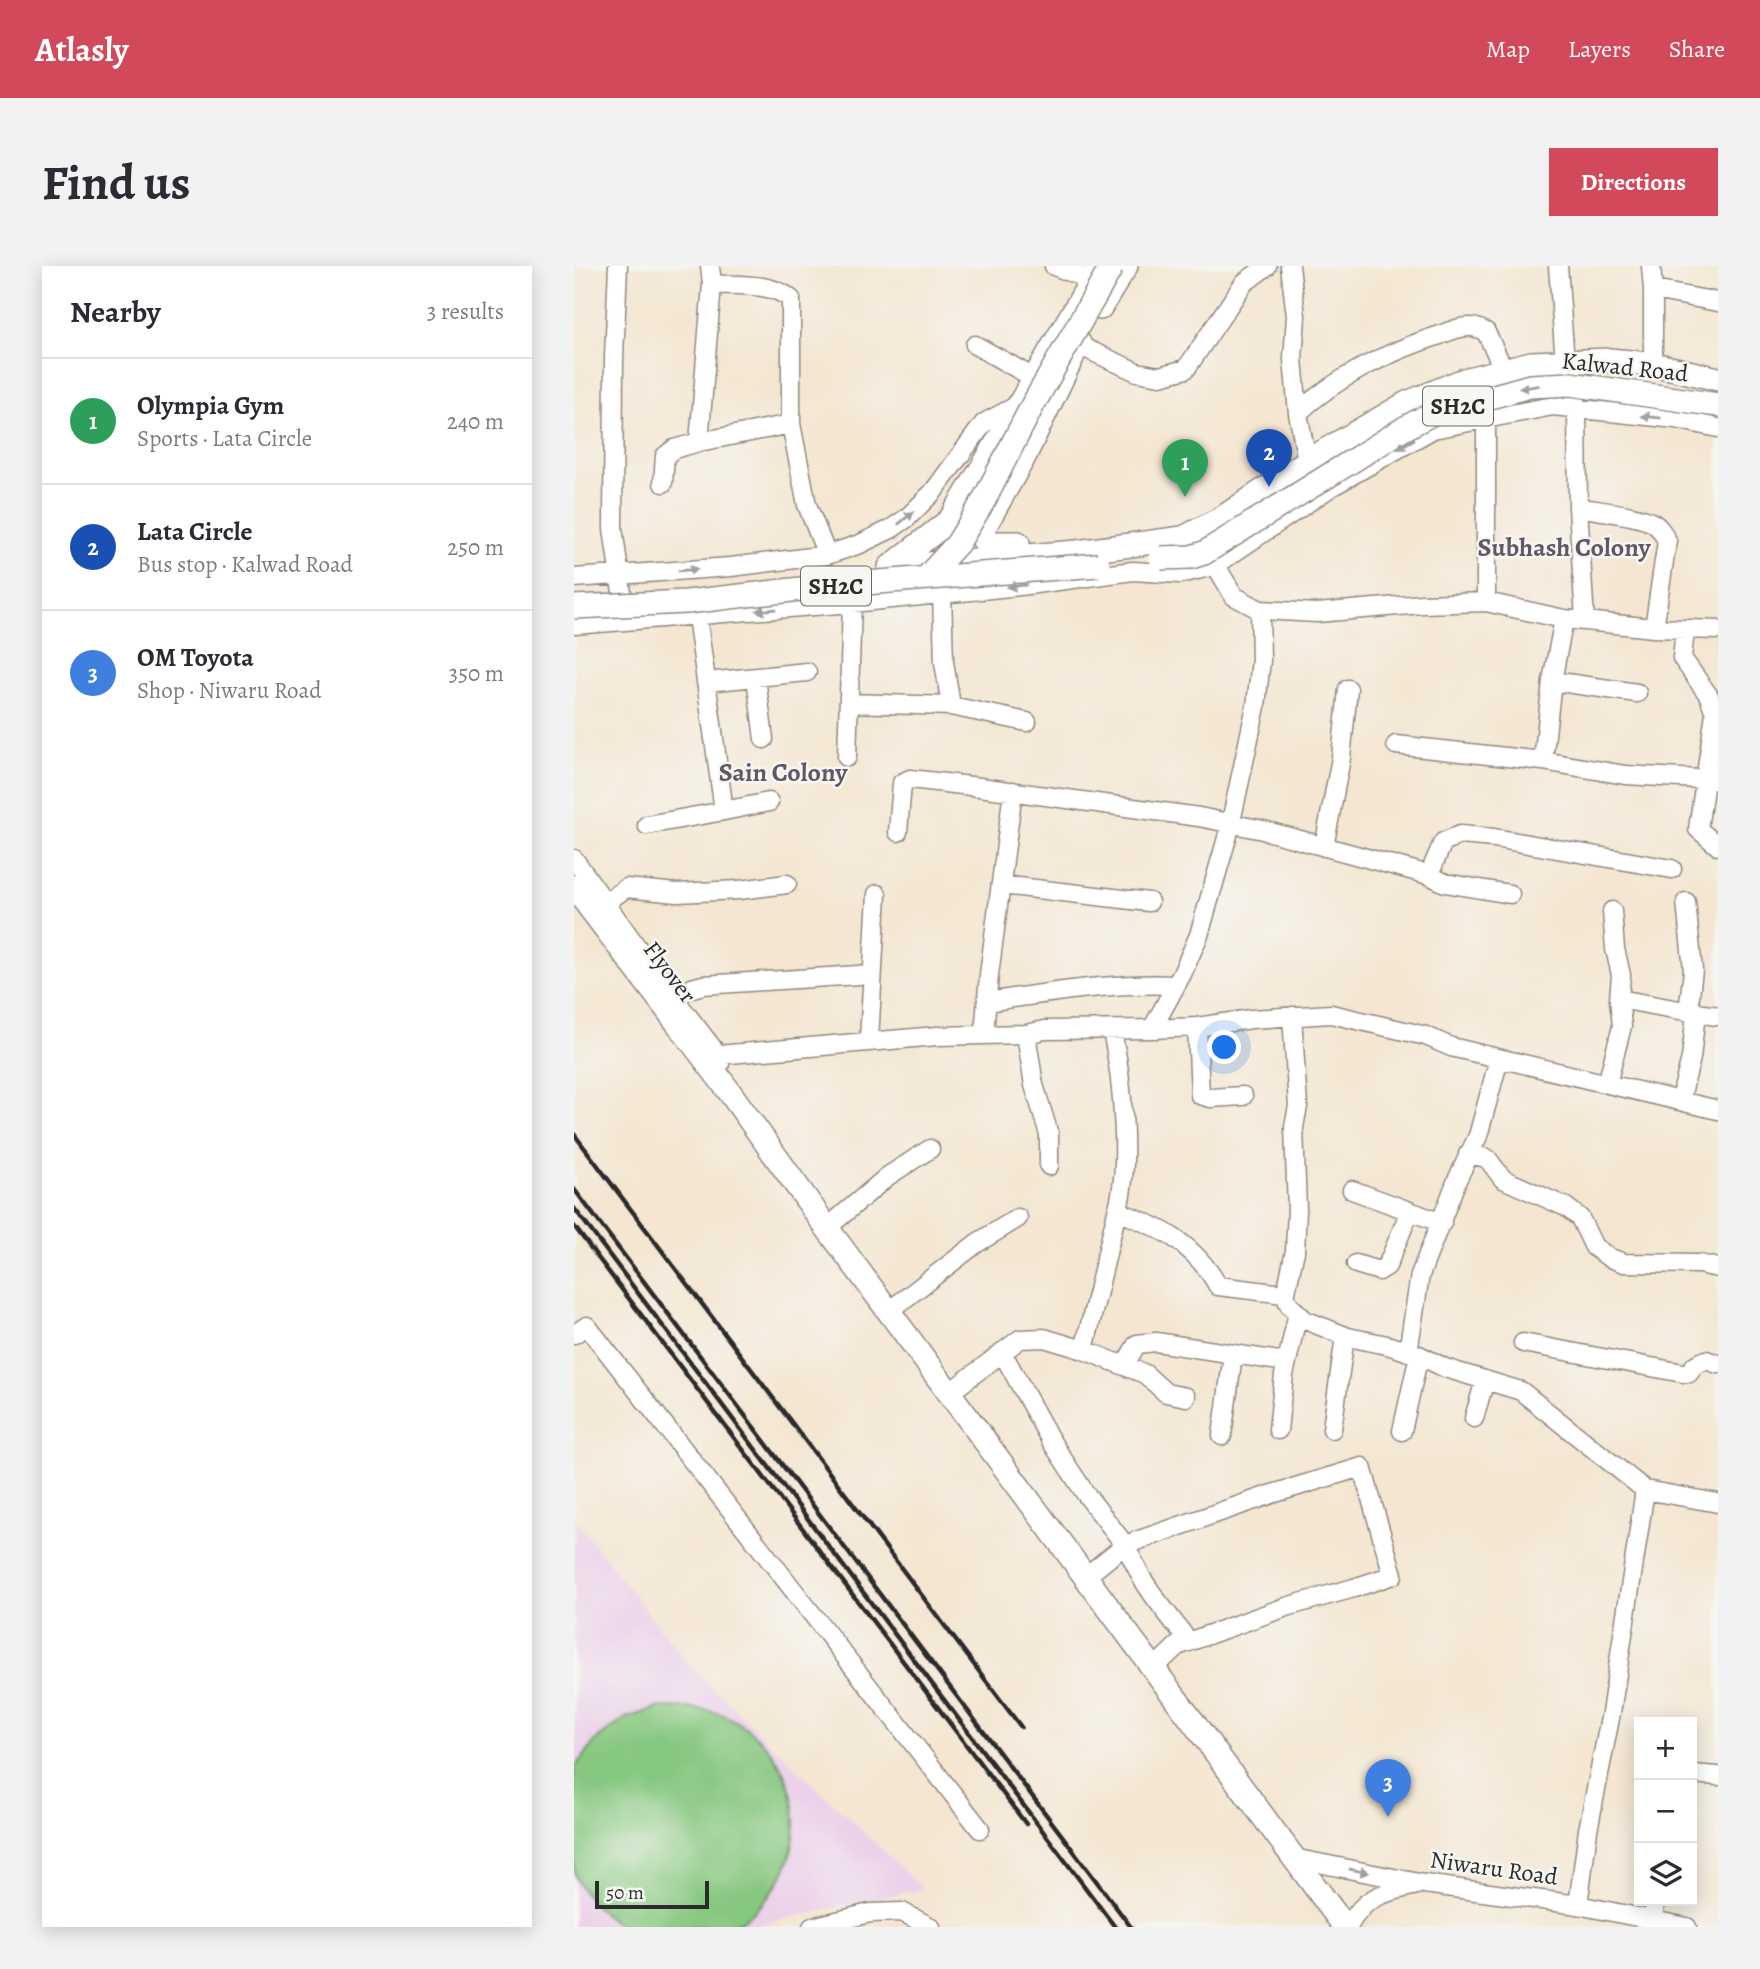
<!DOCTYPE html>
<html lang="en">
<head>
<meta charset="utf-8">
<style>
  body { margin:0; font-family:Alegreya,serif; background:#f2f2f3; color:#2b2b33 }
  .controls { position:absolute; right:21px; bottom:21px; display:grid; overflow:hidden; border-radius:0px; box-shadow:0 4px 18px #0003 }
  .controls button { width:63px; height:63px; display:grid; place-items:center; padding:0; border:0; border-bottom:2px solid #e1e1e2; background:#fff; color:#2b2b33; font:35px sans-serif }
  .scale { position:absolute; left:21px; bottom:18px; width:114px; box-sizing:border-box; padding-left:7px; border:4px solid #2b2b2b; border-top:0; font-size:19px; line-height:24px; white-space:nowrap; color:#2b2b2b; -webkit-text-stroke:5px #f6f6f2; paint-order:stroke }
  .you { position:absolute; left:651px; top:782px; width:24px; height:24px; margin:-18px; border:5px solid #fff; border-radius:50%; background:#1a73e8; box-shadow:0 0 0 10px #1a73e833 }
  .badge { display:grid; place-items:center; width:46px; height:46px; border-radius:50%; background:#d1495b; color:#fff; font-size:23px; font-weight:700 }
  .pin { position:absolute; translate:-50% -58px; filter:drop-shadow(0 2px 4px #0008) }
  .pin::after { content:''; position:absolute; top:37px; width:24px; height:21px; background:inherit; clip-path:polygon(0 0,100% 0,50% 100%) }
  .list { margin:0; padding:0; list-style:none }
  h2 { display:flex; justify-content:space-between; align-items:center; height:91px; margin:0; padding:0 28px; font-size:30px }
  h2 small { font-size:23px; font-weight:400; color:#7c7c81 }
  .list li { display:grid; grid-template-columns:46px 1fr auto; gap:21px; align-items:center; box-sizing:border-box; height:126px; padding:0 28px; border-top:2px solid #e1e1e2 }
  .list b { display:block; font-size:26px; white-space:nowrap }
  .list p { margin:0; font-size:23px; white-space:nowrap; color:#7c7c81 }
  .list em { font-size:23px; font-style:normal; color:#7c7c81 }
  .icon { flex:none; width:38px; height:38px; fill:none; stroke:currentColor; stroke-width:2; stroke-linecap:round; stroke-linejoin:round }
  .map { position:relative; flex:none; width:1144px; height:1661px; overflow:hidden; border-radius:0px }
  header { display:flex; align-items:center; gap:42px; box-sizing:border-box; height:98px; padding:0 35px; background:#d1495b; color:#fff }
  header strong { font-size:33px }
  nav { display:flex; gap:38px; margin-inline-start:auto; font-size:24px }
  .intro { display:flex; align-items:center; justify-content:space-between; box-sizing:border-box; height:168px; padding:0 42px }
  h1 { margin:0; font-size:49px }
  .button { padding:18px 32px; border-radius:0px; background:#d1495b; color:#fff; font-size:24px; font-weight:700 }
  main { display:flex; gap:42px; padding:0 42px }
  aside { flex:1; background:#fff; border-radius:0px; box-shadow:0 4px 18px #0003 }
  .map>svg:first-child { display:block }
  .built { fill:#ecd1ea }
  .green { fill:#87c880; stroke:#597a56; stroke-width:2 }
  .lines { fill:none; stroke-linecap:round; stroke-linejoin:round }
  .minor-casing { stroke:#90887e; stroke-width:21 }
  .major-casing { stroke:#90887e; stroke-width:26 }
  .minor { stroke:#fff; stroke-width:18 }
  .major { stroke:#fff; stroke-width:23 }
  .rail { stroke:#2b2b2b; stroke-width:4.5 }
  .major-bridge-casing { stroke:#90887e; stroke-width:26; stroke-linecap:butt }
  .major-bridge { stroke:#fff; stroke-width:23 }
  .oneway { fill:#a0a0a0 }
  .labels { text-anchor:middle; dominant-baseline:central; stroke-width:5; stroke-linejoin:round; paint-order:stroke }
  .shield { fill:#f6f6f2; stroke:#686867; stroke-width:2 }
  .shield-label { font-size:23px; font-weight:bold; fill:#2b2b2b }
  .street-label { font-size:24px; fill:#2b2b2b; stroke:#f6f6f2 }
  .neighbourhood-label { font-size:26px; font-weight:bold; fill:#655665; stroke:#f6f6f2 }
</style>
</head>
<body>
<header>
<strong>Atlasly</strong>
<nav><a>Map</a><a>Layers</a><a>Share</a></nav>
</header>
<div class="intro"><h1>Find us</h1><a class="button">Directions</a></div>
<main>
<aside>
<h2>Nearby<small>3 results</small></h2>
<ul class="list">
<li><span class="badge" style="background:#2e9e5b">1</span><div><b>Olympia Gym</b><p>Sports · Lata Circle</p></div><em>240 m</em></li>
<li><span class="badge" style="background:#1a4fb4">2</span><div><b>Lata Circle</b><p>Bus stop · Kalwad Road</p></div><em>250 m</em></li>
<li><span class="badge" style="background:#3f7fe0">3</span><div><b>OM Toyota</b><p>Shop · Niwaru Road</p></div><em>350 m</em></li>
</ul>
</aside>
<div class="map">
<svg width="1144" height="1661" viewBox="0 0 1144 1661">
  <rect width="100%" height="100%" fill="#f6f6f2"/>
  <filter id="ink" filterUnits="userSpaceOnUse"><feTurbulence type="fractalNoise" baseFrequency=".0143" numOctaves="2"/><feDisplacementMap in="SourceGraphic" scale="14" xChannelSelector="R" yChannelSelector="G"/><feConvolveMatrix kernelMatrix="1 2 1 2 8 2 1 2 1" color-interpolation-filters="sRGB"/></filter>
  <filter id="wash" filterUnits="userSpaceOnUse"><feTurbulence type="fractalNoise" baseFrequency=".00686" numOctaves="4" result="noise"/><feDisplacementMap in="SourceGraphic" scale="28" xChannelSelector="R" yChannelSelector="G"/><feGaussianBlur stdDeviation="1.57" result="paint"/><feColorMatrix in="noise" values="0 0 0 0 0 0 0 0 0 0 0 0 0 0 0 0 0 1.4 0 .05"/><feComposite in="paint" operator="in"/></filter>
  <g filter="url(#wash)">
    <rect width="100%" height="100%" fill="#f4e6d1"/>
    <path class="built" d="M 0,1253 L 116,1400 L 349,1623 L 172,1661 L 0,1661 Z"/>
    <path class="green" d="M 87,1441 C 112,1442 137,1441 160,1454 C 225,1491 241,1573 194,1631 C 184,1643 172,1655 157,1660 C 145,1661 97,1661 82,1661 C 74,1661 64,1661 56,1661 C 33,1658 8,1628 0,1608 L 0,1503 L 22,1474 L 52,1452 Z"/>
  </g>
  <g filter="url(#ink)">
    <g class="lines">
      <defs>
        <path id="minor" d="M 44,0 L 40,91 L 39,262 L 51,349
          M 136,0 L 138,18 C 164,20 197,16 217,33 L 217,158 L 233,239 L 253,289
          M 480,0 L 517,14
          M 716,0 L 722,50 L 719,93 L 724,147 L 733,195
          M 984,0 L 991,97 L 1003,142 L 1004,241 C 1023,245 1063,248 1079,257 C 1086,261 1089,268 1093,275 L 1080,362
          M 1077,0 L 1079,24 L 1079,98
          M 1079,24 L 1144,36
          M 401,79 L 460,112
          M 504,79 L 563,106 L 586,110 L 612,103 L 670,17 L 693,0
          M 724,147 C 762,111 816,85 866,69 C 875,65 887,60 897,61 C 902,61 908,64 912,66 L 930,104
          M 912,152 L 912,336
          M 125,176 L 217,158
          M 89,217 L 91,190 L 100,183 L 125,176 L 138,18
          M 0,312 L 157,301 L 253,289 L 286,278 L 317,263 L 333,252 L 359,226 L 410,157 L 444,139
          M 368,327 L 370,396 L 377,440 L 453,456
          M 686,344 L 743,347 L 848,338 L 912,336 L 990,353 L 1011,355 L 1004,241
          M 1011,355 L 1080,362 L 1144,364
          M 0,359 L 278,337 L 446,320 L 559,305 L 606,308 L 640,300 L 757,221 L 859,163 L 979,140 L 1102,153 L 1144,162
          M 1111,364 L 1108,392 L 1135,430 L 1141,447 L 1124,563 L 1144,580
          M 182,412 L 190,473
          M 978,415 L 1063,427
          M 132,416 L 233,406
          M 275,437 L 377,440
          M 822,479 L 969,495 L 1051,509 L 1144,514
          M 273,491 L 278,337
          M 969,495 L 978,415 L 990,353
          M 150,545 L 195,536
          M 73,559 L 150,545 L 123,350
          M 324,566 L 328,517 L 336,513 L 406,521 L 625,551 L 689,564 L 855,609 L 869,576 L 886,569 L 920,572 L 1098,603
          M 750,581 L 767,492 L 774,423
          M 0,593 L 93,723 L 144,789 L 146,798
          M 855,609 L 871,617 L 936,628
          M 427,619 L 575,636
          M 1112,636 L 1119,704 L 1115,738 L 1122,747 L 1144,750
          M 31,637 L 52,622 L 103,627 L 165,624 L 213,618
          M 99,732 L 118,722 L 129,719 L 285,709
          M 1045,733 L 1122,747 L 1117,792 L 1106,835
          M 413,736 C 474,727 538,716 600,719
          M 623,761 L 626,829 L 636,832 L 669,830
          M 578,763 L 623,761 L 677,753 L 757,748 L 852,770 L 877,781 L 1144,844
          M 538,765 C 548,810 557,902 543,945 C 586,961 620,977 644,1020 L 710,1028 L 716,1040 L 731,1054 L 774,1071 L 813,1079 L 845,1089 L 871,1102 L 947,1125 L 1071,1224 L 1144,1237
          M 410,768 L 415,709 L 439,525
          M 452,768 L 460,819 L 475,868 L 475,900
          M 295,775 L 303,628
          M 144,789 L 363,770 L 452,768 L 471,764 L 578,763 L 608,708 L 625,669 L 655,565 L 682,440 L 687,394 L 686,344 L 660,330 L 636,290
          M 1033,818 L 1048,760 L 1045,733 L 1047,709 L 1041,683 L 1038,645
          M 894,888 L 913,892 L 929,913 L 992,941 L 1006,952 L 1020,981 L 1036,992 L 1050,997 L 1125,998 L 1144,1002
          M 778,924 L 868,957
          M 253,962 L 314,910 L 356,883
          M 782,998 L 805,1005 L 813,1000 L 836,945
          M 711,1031 L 721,985 L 723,944 L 720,861 L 724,840 L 718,750
          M 315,1045 L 403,977 L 444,952
          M 0,1068 L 13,1060 L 406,1563
          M 949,1077 L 1109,1107 L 1115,1107 L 1121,1099 L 1132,1094 L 1144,1098
          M 510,1084 L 543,945
          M 428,1086 L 477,1175 L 511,1227 L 551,1279 L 569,1314 L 582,1333 L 615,1376
          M 834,1086 L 846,1009 L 883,914 L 904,870 L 925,793
          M 550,1100 L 563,1078 L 582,1076 L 712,1096
          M 375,1127 L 446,1073 L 470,1072 L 510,1084 L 571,1108 L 592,1127 L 612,1131
          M 900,1152 L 911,1114
          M 758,1163 L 771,1070
          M 704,1164 L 710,1109 L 724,1047
          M 828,1165 L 845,1089
          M 648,1170 L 659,1088
          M 511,1311 L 551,1279 L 698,1228 L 788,1201 L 819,1309 L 780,1322 L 712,1341 L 603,1380 L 579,1403
          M 1118,1508 L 1144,1510
          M 719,1592 L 850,1618 L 1004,1639 L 1113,1661
          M 1004,1639 L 1014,1564 L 1037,1447 L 1071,1224
          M 1079,1654 L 1081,1635
          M 238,1661 L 296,1647 L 328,1646 L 357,1661
          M 774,1661 C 791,1629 810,1627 843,1619"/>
        <path id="major" d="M 526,42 L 552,0
          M 444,277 L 414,277 L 409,273 L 408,265 L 450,191 L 505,77
          M 316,301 L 503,286 L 609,272 L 648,252 L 733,195 L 833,137 L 890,114 L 957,97 L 1035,94 L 1079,98 L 1144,113
          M 316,301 L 376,254 L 411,197 L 526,0
          M 0,621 L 152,821 L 253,962 L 771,1661"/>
      </defs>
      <use href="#minor" class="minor-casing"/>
      <use href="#major" class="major-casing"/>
      <use href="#minor" class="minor"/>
      <use href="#major" class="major"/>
      <path class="rail" d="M 0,868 L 447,1461
        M 0,923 L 557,1661
        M 0,942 L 541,1661
        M 0,960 L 452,1558"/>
      <defs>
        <path id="major-bridge" d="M 587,292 L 617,291 L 630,287 L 831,162 L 859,147 L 956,120 L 996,118 L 1144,139
          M 352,312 L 384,277 L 410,234 L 457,142 L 538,0
          M 0,341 L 113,336 L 253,320 L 524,299"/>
      </defs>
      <use href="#major-bridge" class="major-bridge-casing"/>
      <use href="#major-bridge" class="major-bridge"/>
    </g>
    <defs><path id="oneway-solid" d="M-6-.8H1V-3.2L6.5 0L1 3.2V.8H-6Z" transform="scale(1.75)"/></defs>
    <g class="oneway">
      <use href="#oneway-solid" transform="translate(955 121) rotate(171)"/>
      <use href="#oneway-solid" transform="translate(1077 151) rotate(-174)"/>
      <use href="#oneway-solid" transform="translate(832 178) rotate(150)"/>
      <use href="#oneway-solid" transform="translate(332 252) rotate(-39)"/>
      <use href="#oneway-solid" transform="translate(114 304) rotate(-5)"/>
      <use href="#oneway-solid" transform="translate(443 320) rotate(174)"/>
      <use href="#oneway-solid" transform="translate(192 344) rotate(175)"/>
      <use href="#oneway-solid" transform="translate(785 1605) rotate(11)"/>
    </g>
  </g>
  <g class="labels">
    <g class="shield">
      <rect x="849" y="120.5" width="70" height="39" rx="5"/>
      <rect x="227" y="300.5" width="70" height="39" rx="5"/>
    </g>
    <g class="shield-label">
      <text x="884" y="140">SH2C</text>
      <text x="262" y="320">SH2C</text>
    </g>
    <g class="street-label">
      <text transform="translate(1051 101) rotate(6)">Kalwad Road</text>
      <text transform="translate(96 706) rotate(53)">Flyover</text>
      <text transform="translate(920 1602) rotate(8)">Niwaru Road</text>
    </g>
    <g class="neighbourhood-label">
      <text x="990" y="281">Subhash Colony</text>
      <text x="209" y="506">Sain Colony</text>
    </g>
  </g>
</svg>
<div class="controls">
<button>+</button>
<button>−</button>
<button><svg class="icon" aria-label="layers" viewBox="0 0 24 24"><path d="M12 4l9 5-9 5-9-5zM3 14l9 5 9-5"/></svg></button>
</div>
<div class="scale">50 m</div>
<div class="you"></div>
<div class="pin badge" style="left:611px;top:231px;background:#2e9e5b">1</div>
<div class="pin badge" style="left:695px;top:221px;background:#1a4fb4">2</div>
<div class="pin badge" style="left:814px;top:1551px;background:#3f7fe0">3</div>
</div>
</main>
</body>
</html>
